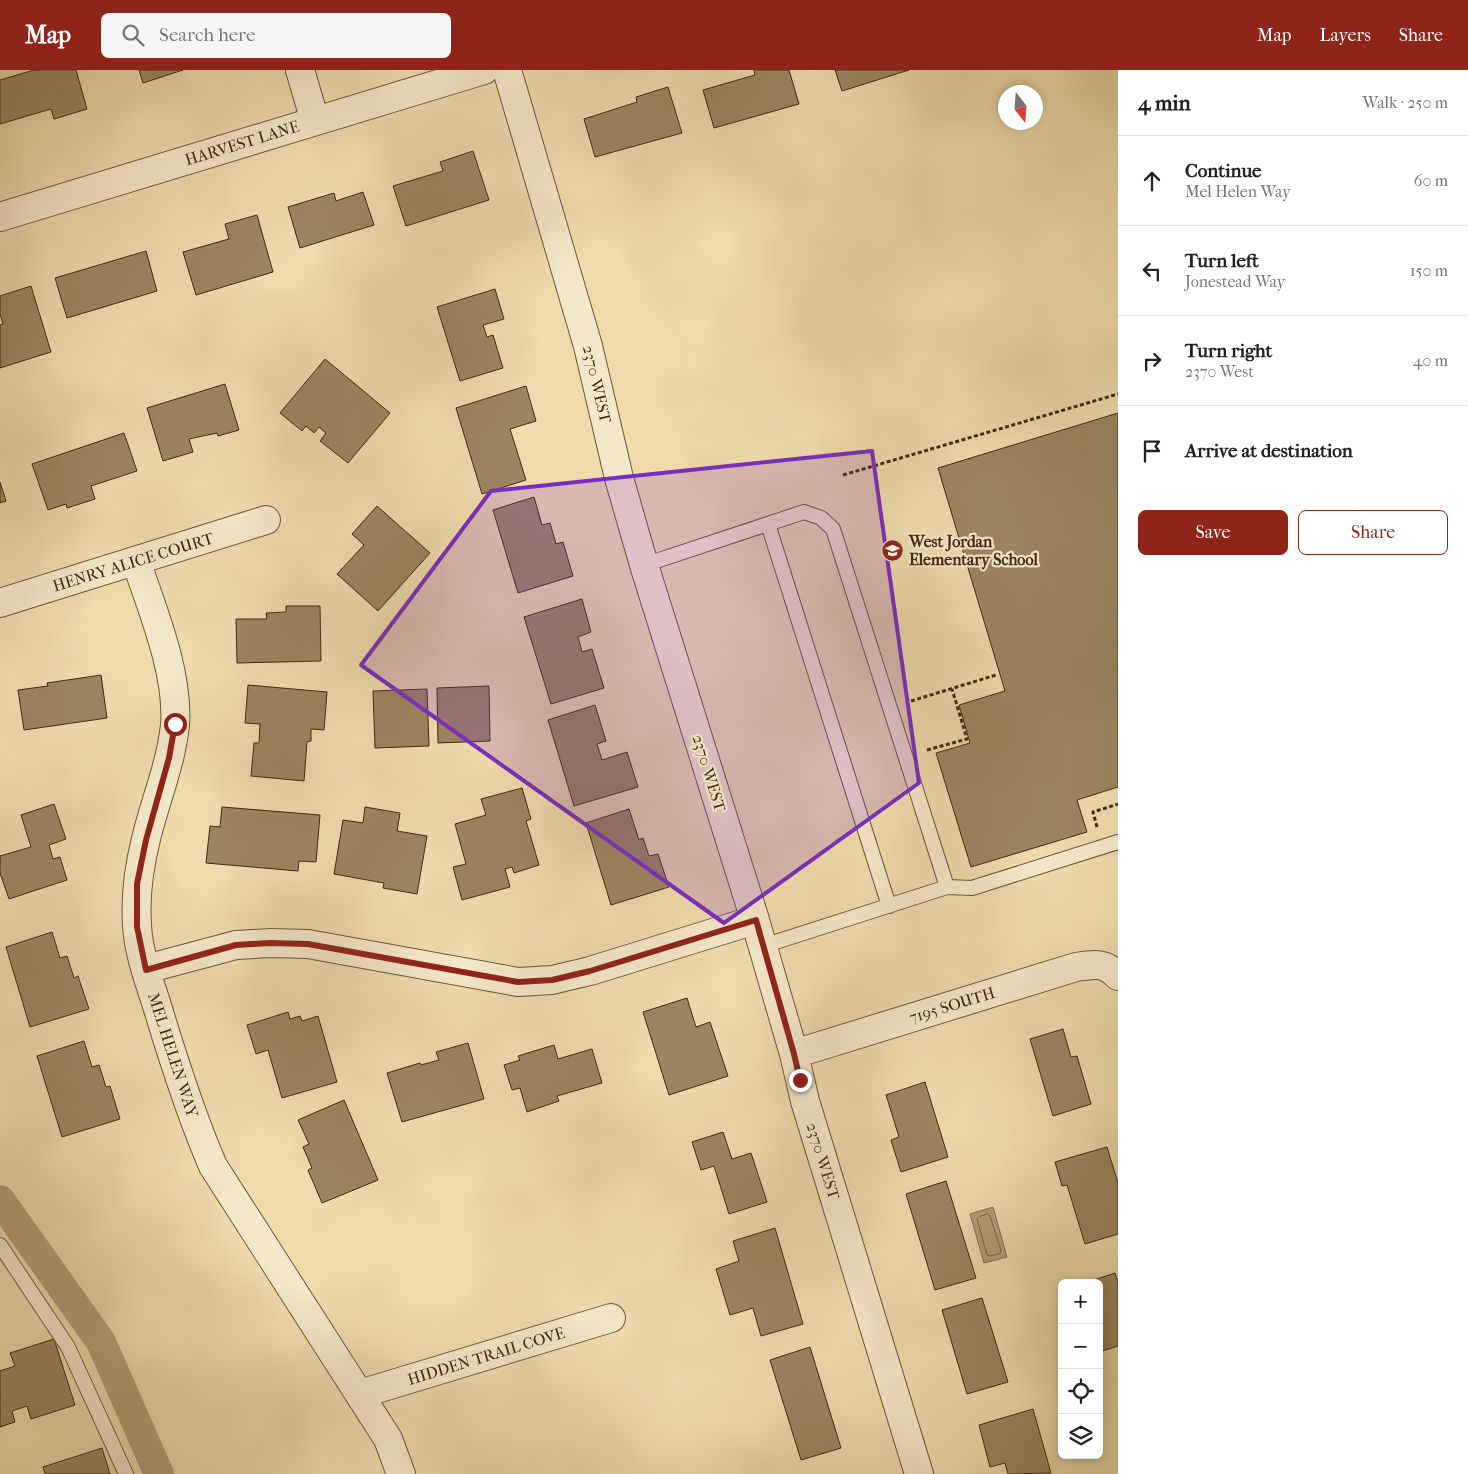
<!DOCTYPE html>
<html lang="en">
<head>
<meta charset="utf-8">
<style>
  body { margin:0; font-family:"IM FELL French Canon",serif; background:#f6f6f6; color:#222 }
  .controls { position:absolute; right:15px; bottom:15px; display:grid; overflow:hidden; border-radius:8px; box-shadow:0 2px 8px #0003 }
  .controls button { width:45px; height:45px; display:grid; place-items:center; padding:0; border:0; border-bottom:1px solid #e0e0e0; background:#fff; color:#222; font:25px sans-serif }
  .compass { position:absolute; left:998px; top:15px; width:45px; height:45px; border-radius:50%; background:#fff; box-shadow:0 2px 8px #0003; rotate:163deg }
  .stop { position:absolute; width:15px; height:15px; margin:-11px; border:4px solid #8f2418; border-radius:50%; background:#fff }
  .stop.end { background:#8f2418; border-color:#fff; box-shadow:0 1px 5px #0008 }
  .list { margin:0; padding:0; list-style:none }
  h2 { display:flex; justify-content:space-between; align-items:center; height:65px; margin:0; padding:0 20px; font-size:21px }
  h2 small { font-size:16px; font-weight:400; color:#767676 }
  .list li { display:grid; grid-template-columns:32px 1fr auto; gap:15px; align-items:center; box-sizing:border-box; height:90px; padding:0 20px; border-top:1px solid #e0e0e0 }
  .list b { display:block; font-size:19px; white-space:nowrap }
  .list p { margin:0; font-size:16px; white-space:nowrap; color:#767676 }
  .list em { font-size:16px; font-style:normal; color:#767676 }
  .actions { display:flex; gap:10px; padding:15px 20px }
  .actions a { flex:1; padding:11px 0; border:1px solid #8f2418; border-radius:8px; text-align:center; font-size:18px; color:#8f2418 }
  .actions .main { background:#8f2418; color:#fff }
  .icon { flex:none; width:28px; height:28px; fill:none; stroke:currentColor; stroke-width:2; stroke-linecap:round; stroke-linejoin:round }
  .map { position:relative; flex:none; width:1118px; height:1404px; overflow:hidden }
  header { display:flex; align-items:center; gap:30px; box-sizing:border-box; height:70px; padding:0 25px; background:#8f2418; color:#fff }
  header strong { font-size:24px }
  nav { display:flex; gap:28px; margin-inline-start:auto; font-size:18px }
  .search { width:350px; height:45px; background:#f6f6f6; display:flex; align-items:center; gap:12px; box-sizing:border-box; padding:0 18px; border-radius:8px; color:#767676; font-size:19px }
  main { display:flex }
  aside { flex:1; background:#fff }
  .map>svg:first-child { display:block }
  .water { fill:#b29f77; stroke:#84704d }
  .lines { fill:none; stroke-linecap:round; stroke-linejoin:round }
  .shore { stroke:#786443; stroke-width:1 }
  .canal { stroke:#b29f77; stroke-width:30 }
  .building { fill:#9a8661; stroke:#3e290f }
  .service-casing { stroke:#6a5636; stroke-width:16 }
  .minor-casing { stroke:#6a5636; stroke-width:30 }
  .path { stroke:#3e290f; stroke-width:3; stroke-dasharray:4 2.5; stroke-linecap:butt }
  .service { stroke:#f4e8ca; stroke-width:14 }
  .minor { stroke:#f4e8ca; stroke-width:28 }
  .route { stroke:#8f2418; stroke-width:6 }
  .marked { fill:#7b2cbf; fill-opacity:0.2; stroke:#7b2cbf; stroke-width:4; stroke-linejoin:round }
  .labels { text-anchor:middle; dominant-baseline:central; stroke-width:4.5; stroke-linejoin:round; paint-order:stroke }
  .street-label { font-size:16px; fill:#3e290f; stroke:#f4e8ca }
  .poi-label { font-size:16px; font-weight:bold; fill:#3e290f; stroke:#f4e8ca; text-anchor:start }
</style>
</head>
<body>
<header>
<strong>Map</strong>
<div class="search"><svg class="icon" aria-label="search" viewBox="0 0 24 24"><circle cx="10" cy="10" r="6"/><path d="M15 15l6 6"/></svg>Search here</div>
<nav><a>Map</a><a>Layers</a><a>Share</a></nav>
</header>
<main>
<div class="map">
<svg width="1118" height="1404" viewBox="0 0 1118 1404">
  <rect width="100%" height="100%" fill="#eedcad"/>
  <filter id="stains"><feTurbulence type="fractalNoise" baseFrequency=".004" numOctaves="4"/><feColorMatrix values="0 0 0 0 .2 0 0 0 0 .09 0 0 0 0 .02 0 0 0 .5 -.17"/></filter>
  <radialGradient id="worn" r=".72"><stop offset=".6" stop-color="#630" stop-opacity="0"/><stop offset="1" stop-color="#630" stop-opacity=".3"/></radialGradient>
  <path class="water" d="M 993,1137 L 1007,1187 L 984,1193 L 970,1144 Z"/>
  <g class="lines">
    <path class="shore" d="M 988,1144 L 990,1146 L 1001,1181 L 999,1184 L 990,1186 L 987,1185 L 977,1149 L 979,1147 Z"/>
    <path class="canal" d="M 0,1130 L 101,1272 L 159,1404"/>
  </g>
  <path class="building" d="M 34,0 L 76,0 L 87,39 L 54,49 L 51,39 L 0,54 L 0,10 Z
    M 139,0 L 183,0 L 143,13 Z
    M 754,0 L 789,0 L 799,34 L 714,58 L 703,20 L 755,5 Z
    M 835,0 L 909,0 L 842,21 Z
    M 668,17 L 682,63 L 595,87 L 584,49 L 637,32 L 636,27 Z
    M 473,81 L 489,130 L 406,156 L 393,116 L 443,101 L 440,92 Z
    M 363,122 L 374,155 L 300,178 L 288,137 L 334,123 L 336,131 Z
    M 257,145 L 273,202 L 196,225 L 183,182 L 229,169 L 225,154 Z
    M 146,181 L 157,221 L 67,248 L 55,208 Z
    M 31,216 L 51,282 L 0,298 L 0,255 L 3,254 L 0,244 L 0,226 Z
    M 495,219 L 504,249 L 483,255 L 487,267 L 493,265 L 503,298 L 460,311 L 437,237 Z
    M 325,289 L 390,343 L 348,393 L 320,371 L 326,363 L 319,357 L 314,363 L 306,356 L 302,361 L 280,343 Z
    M 225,314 L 239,360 L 218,366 L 217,363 L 189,369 L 193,382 L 163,391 L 147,338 Z
    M 526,316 L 536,351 L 510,359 L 526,410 L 482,424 L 456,338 Z
    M 1118,343 L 1118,717 L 1077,730 L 1087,762 L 971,797 L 936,683 L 970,673 L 959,635 L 1005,621 L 938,398 Z
    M 124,363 L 137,401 L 91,416 L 95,429 L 67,438 L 66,434 L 48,440 L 32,394 Z
    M 0,412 L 6,431 L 0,433 Z
    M 534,427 L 542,455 L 550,453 L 556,474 L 563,472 L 573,506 L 518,523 L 493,440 Z
    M 377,436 L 430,483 L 378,541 L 337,504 L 364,475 L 352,464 Z
    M 582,529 L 591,562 L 578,567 L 582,582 L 592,579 L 604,618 L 551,634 L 524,547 Z
    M 286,536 L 320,536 L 321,591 L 237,593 L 236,549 L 267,549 L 266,543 L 286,542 Z
    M 101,605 L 107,648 L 24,660 L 18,620 L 48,616 L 47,613 Z
    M 248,615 L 327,622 L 324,660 L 311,659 L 311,671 L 307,672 L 304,711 L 251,706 L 254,673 L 259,673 L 260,654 L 245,653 Z
    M 489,616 L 490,671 L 438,673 L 437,618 Z
    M 427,619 L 429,676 L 375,678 L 373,621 Z
    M 595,635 L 606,671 L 597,674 L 602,690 L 627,682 L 638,717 L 574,736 L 548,650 Z
    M 522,718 L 531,749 L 526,751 L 539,795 L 514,803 L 512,797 L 505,799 L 510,817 L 462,830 L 453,797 L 466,794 L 455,754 L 486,745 L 481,729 Z
    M 54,734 L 66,769 L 49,775 L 53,789 L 60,787 L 67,810 L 9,829 L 0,803 L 0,786 L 31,777 L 21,745 Z
    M 222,737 L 320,745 L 316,792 L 299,791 L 298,801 L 206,793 L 210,756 L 220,757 Z
    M 365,737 L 400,743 L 397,761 L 427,766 L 417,824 L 383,818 L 384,813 L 334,804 L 343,750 L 363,753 Z
    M 629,739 L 639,770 L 643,768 L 649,786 L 658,784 L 669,817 L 611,835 L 586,753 Z
    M 52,862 L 60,888 L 67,886 L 74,908 L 78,906 L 89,939 L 30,957 L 6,877 Z
    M 687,928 L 696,957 L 710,952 L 728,1006 L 669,1025 L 643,942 Z
    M 288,942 L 290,949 L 300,946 L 302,951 L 318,946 L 337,1012 L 282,1028 L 268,980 L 256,984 L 247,955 Z
    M 1063,959 L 1071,987 L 1077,986 L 1091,1034 L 1053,1046 L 1030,969 Z
    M 84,971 L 92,997 L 99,995 L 106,1017 L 110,1016 L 120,1049 L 62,1067 L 37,986 Z
    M 468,973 L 484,1029 L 402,1052 L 387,1003 L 420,993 L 421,995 L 439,990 L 436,982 Z
    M 554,975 L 558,989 L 592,979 L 602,1013 L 557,1026 L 559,1031 L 527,1042 L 520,1018 L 512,1020 L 504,995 L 520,990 L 518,986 Z
    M 925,1012 L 948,1087 L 901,1102 L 891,1070 L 899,1067 L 886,1025 Z
    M 344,1030 L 378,1110 L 322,1133 L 308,1100 L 312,1098 L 303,1077 L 309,1074 L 298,1050 Z
    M 723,1062 L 732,1089 L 751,1083 L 767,1132 L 729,1144 L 714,1096 L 701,1100 L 692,1072 Z
    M 1107,1077 L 1118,1113 L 1118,1164 L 1085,1174 L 1067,1115 L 1062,1116 L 1055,1092 Z
    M 946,1111 L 976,1208 L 935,1220 L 906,1124 Z
    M 775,1158 L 803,1254 L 761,1266 L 753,1238 L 730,1245 L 716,1199 L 739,1191 L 733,1171 Z
    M 1115,1203 L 1118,1212 L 1118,1276 L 1099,1282 L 1099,1213 L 1085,1213 Z
    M 982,1228 L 1008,1312 L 967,1324 L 942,1240 Z
    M 54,1269 L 75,1335 L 31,1349 L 27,1336 L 12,1341 L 15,1352 L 0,1357 L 0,1301 L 15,1296 L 10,1283 Z
    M 810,1277 L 841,1378 L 801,1390 L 770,1290 Z
    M 1033,1339 L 1051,1403 L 1008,1404 L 1005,1393 L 990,1397 L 979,1355 Z
    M 102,1378 L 110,1404 L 45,1404 L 43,1397 Z"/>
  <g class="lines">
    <defs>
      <path id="service" d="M 768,454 L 889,836
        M 644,495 L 804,442 L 821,448 L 833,459 L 947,817
        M 763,876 L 947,817 L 972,818 L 1118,772
        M 0,1175 L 68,1277 L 126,1404"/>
      <path id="minor" d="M 300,0 L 315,51
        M 507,0 L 588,276 L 619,408 L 644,495 L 755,850 L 794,984 L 805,1031 L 919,1404
        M 0,147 L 484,0
        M 136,491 C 152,539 179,603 175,655 C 171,694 155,731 146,769 C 139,797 135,826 137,855 C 138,882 150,913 158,939 C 174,992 191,1045 213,1096 L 388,1369 L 401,1404
        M 0,533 L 266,450
        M 146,899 L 236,875 L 271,873 L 308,874 L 518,912 L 552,910 L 590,901 L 755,850
        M 794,984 L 1076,897 C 1095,894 1104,892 1118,906
        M 360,1324 L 611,1248"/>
    </defs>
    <use href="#service" class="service-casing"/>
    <use href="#minor" class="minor-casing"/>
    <path class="path" d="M 843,405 L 1118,324
      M 911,631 L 996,605
      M 927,680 L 967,669 L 952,619
      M 1097,757 L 1093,742 L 1118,734"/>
    <use href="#service" class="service"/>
    <use href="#minor" class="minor"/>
  </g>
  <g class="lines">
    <path class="route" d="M 175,654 L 169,688 L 146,770 L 137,814 L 137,857 L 146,900 L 236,875 L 270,873 L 308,874 L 518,912 L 552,910 L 590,901 L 756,850 L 794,984 L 800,1010"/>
  </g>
  <path class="marked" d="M 872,381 L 919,713 L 724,853 L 361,595 L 491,421 Z"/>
  <defs>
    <symbol id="school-disc" viewBox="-11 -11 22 22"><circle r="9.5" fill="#8f2418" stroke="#f4e8ca"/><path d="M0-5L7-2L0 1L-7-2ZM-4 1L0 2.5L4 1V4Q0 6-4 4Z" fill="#fff"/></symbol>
  </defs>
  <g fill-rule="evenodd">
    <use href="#school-disc" x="880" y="468" width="25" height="25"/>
  </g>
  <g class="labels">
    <g class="street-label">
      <text transform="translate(242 73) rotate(-17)">HARVEST LANE</text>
      <text transform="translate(597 314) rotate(77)">2370 WEST</text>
      <text transform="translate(133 492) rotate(-17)">HENRY ALICE COURT</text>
      <text transform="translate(709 703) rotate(73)">2370 WEST</text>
      <text transform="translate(952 935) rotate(-17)">7195 SOUTH</text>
      <text transform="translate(173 985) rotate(72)">MEL HELEN WAY</text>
      <text transform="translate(823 1091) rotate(73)">2370 WEST</text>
      <text transform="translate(486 1286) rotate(-17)">HIDDEN TRAIL COVE</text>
    </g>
    <g class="poi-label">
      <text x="909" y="471">West Jordan<tspan x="909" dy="18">Elementary School</tspan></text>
    </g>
  </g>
  <rect width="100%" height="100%" filter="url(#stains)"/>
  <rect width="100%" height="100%" fill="url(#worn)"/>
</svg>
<div class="controls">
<button>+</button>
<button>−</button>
<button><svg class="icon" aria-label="locate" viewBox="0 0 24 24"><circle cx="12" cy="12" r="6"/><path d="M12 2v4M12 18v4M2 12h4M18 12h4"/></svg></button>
<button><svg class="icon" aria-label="layers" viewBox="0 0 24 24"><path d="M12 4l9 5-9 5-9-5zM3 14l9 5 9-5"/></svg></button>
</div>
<svg class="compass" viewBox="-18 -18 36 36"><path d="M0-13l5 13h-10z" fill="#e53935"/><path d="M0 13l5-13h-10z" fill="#767676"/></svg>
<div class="stop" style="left:175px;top:654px"></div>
<div class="stop end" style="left:800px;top:1010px"></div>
</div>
<aside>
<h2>4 min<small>Walk · 250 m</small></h2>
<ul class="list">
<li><svg class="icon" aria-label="ahead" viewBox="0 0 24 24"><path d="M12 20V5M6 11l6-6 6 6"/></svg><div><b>Continue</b><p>Mel Helen Way</p></div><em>60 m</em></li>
<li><svg class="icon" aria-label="left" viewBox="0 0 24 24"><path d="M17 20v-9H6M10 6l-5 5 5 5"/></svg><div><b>Turn left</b><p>Jonestead Way</p></div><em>150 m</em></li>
<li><svg class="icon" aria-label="right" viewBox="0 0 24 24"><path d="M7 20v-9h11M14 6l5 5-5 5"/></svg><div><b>Turn right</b><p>2370 West</p></div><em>40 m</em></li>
<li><svg class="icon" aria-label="arrive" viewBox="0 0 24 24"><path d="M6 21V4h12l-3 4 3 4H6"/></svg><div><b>Arrive at destination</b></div></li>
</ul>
<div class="actions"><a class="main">Save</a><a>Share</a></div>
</aside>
</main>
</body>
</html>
